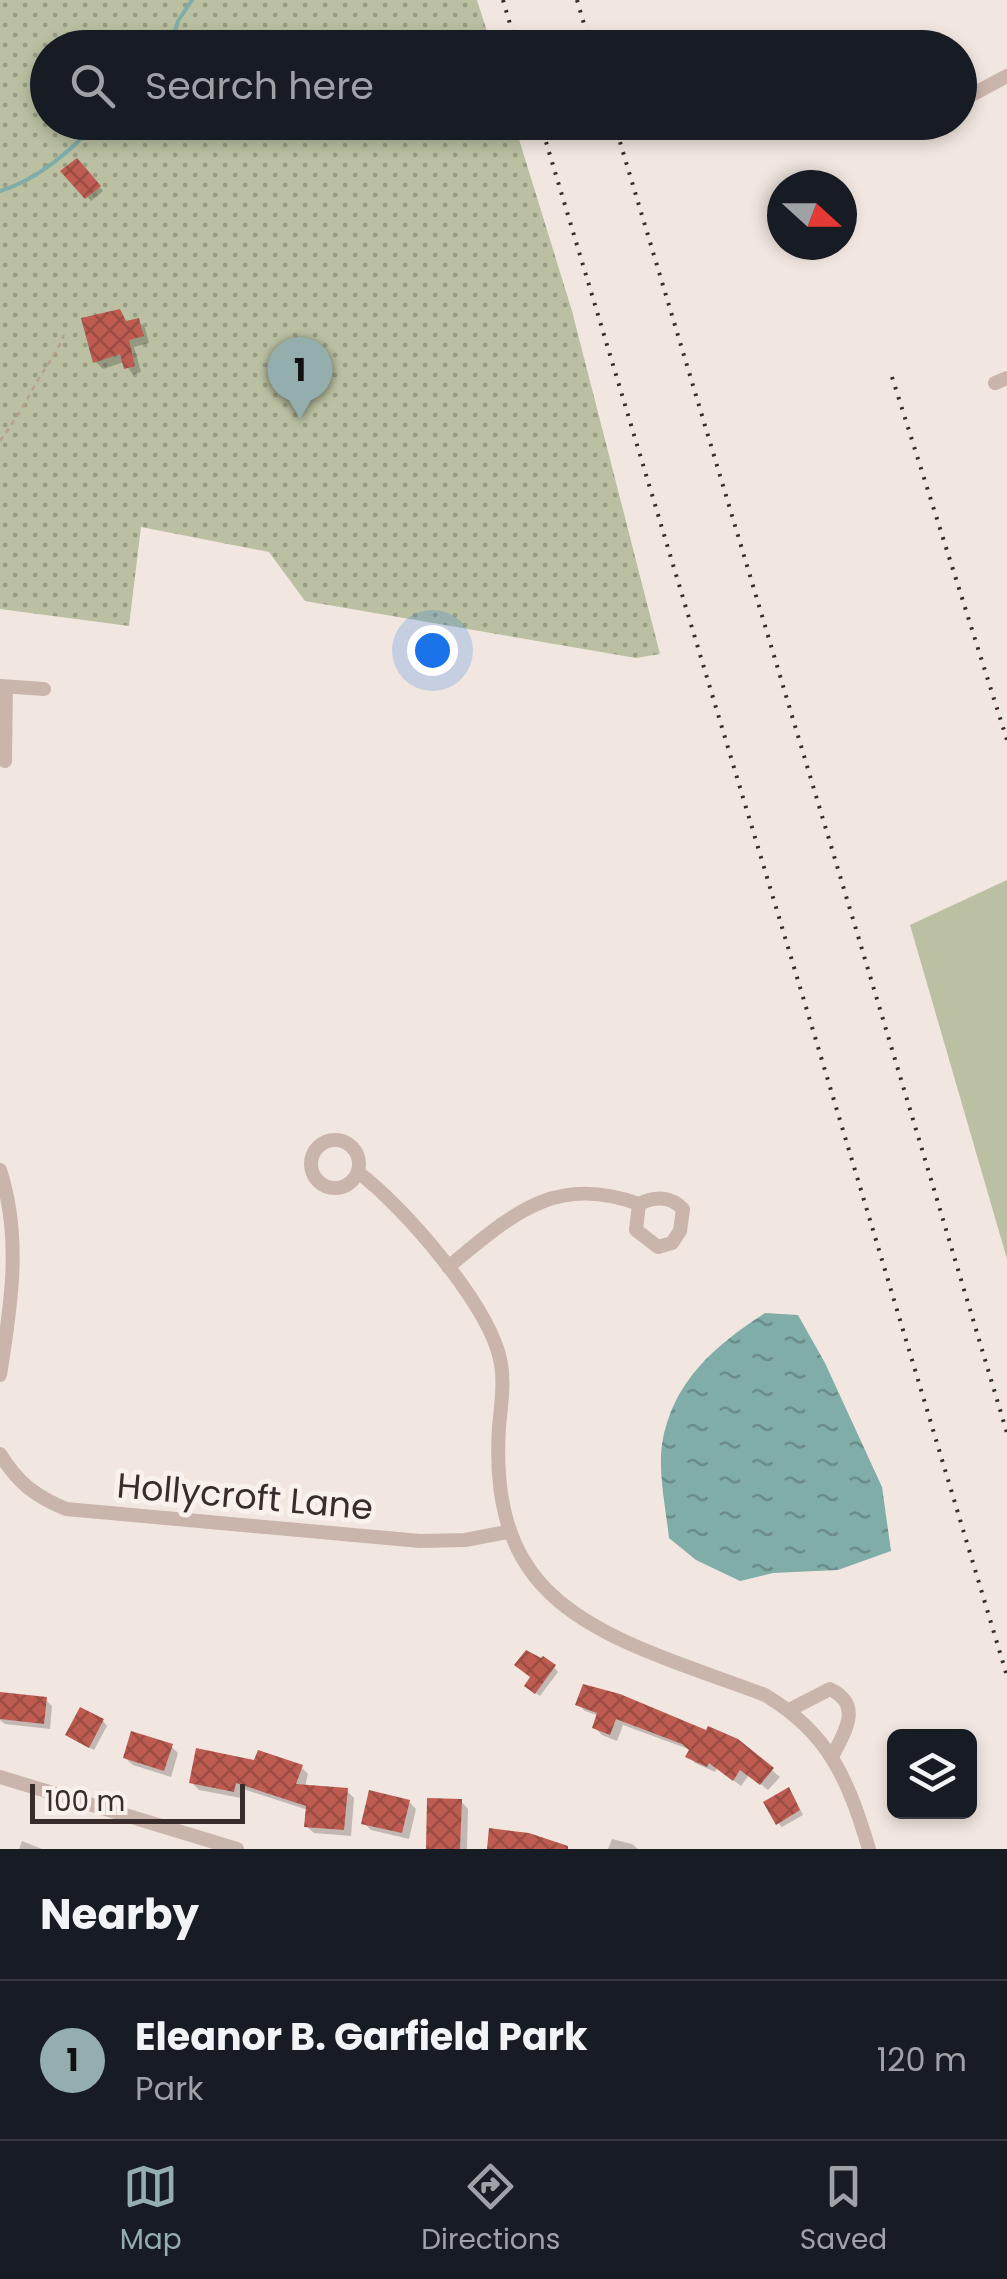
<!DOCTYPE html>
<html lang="en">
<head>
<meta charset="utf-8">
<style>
  body { margin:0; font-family:Poppins,sans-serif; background:#20242c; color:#f1f3f6 }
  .controls { position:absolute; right:30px; bottom:30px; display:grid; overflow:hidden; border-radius:15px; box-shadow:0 5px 15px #0003 }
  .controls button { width:90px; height:90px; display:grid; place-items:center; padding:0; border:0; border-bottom:2px solid #363941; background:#171b24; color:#f1f3f6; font:50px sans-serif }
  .compass { position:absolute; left:767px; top:170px; width:90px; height:90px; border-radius:50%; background:#171b24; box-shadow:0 5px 15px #0003; rotate:111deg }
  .scale { position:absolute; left:30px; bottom:25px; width:215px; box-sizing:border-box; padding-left:10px; border:5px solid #382d2b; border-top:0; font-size:28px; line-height:35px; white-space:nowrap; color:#382d2b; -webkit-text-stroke:8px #f9f1ec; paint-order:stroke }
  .you { position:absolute; left:432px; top:650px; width:35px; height:35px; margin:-25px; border:8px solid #fff; border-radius:50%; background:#1a73e8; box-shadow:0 0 0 15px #1a73e833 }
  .badge { display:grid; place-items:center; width:65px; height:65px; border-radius:50%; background:#94adad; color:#111; font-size:32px; font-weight:700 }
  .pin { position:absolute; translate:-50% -82px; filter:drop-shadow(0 2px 5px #0008) }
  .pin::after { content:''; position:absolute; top:52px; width:35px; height:30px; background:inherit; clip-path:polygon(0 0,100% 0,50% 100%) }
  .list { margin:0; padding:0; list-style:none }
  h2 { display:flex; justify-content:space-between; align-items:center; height:130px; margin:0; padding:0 40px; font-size:42px }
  h2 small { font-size:32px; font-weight:400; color:#9ea1a6 }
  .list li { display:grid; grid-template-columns:65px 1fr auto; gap:30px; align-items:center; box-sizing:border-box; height:160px; padding:0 40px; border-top:2px solid #363941 }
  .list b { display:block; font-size:38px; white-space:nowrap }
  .list p { margin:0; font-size:32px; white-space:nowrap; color:#9ea1a6 }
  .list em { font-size:32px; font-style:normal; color:#9ea1a6 }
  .icon { flex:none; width:55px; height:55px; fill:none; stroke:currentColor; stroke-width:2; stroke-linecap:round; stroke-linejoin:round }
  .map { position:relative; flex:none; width:1007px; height:1849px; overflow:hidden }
  .search { position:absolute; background:#171b24; box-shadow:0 5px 15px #0003; left:30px; right:30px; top:30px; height:110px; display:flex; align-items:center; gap:25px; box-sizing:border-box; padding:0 35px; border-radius:55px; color:#9ea1a6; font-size:38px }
  .sheet { height:290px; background:#171b24 }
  nav { display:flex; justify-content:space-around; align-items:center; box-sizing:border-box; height:140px; border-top:2px solid #363941; background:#171b24; font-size:28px; color:#9ea1a6 }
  nav a { display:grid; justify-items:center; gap:5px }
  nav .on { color:#94adad }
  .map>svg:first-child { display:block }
  .green { fill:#bac0a1 }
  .park { fill:url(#park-dots) }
  .water { fill:url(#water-ripples) }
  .shadow { fill:#0003 }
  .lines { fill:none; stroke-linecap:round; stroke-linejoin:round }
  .stream { stroke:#81ada8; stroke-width:4 }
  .building { fill:url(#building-cross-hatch) }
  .path { stroke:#b59f96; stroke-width:2.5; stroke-dasharray:5 5; stroke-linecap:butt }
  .minor { stroke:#c9b5ac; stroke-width:14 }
  .rail { stroke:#382d2b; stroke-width:4; stroke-dasharray:2.5 8; stroke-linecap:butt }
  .labels { text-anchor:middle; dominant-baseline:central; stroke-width:10; stroke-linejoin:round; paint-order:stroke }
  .street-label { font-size:35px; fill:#382d2b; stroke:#f9f1ec }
</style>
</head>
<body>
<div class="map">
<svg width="1007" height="1849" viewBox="0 0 1007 1849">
  <defs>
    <pattern id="park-dots" width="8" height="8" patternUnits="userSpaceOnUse" patternTransform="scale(2.5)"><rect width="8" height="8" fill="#bac0a1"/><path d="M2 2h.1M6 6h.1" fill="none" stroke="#989c83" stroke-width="1.8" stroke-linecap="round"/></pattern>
    <pattern id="water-ripples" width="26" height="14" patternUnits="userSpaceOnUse" patternTransform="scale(2.5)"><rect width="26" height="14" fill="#81ada8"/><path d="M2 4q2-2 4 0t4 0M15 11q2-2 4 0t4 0" fill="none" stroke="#6b8d89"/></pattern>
    <pattern id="building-cross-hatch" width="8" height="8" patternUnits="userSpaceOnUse" patternTransform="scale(2.5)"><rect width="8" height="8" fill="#be5c51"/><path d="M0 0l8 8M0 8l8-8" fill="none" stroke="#9b4c43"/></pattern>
  </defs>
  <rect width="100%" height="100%" fill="#f2e7e0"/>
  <path class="green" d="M 1007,880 L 1007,1259 L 910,925 Z"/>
  <path class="park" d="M 0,0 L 477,0 L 492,47 L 48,48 L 48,122 L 514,123 L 572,311 L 660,654 L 636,658 L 305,601 L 269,552 L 141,527 L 129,626 L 0,609 Z"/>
  <path class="water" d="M 765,1313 L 798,1315 L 825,1363 L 882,1487 L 891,1551 L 838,1570 L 773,1573 L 740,1581 L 696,1560 L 669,1538 C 666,1509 658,1473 662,1444 C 672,1382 715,1345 765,1313 Z"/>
  <path class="shadow" d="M 77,161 L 103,191 L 91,201 L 64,171 Z
    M 119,311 L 128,323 L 138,321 L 145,328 L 149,343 L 134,347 L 141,372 L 133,375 L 124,362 L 103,369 L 96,362 Z
    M 554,1667 L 558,1672 L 540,1696 L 531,1690 Z
    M 0,1700 L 46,1700 L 52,1706 L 50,1729 L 5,1724 L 0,1720 Z
    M 578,1704 L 737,1741 L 780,1777 L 768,1790 L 749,1775 L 741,1786 L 717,1768 L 715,1772 L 695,1763 L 688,1756 L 691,1750 L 623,1725 L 617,1741 L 602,1735 L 595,1728 L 599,1716 L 585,1711 Z
    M 103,1721 L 107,1726 L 94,1750 L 73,1739 Z
    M 171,1746 L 178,1753 L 171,1777 L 133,1765 L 125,1758 Z
    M 256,1763 L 301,1767 L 308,1774 L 305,1787 L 347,1791 L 354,1798 L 351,1836 L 314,1833 L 306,1826 L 308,1810 L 243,1789 L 241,1798 L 199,1790 L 192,1783 Z
    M 793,1795 L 803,1815 L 782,1827 L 778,1823 Z
    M 461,1801 L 468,1809 L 467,1849 L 428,1849 Z
    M 409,1802 L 416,1809 L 409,1839 L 371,1830 L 364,1823 Z
    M 612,1839 L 632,1844 L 638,1849 L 608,1849 Z
    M 22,1841 L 42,1849 L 19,1849 Z"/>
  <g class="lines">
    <path class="stream" d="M 170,48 L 178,21 L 192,0
      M 0,191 C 38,180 71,150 98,122"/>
  </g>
  <path class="building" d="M 77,158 L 101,186 L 85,199 L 60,171 Z
    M 120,309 L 126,321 L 139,318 L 141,327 L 144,336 L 129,340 L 135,366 L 124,369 L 120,354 L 93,363 L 81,318 Z
    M 526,1650 L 541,1658 L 543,1656 L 556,1665 L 535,1694 L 524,1686 L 530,1677 L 514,1665 Z
    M 583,1684 L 620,1694 L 706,1730 L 708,1726 L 738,1739 L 774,1768 L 760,1785 L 740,1770 L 733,1781 L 709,1763 L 707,1767 L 685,1757 L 689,1750 L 682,1744 L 616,1719 L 610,1735 L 592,1728 L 597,1713 L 575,1705 Z
    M 0,1692 L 47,1697 L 44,1724 L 0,1719 Z
    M 80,1707 L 104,1719 L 89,1748 L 65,1735 Z
    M 131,1731 L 173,1744 L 164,1771 L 123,1758 Z
    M 196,1748 L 254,1760 L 258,1750 L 303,1765 L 296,1784 L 348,1788 L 344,1830 L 304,1827 L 306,1806 L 236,1783 L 234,1792 L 189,1783 Z
    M 789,1787 L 800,1810 L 776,1825 L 763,1802 Z
    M 369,1790 L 410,1800 L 402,1833 L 361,1824 Z
    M 427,1798 L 462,1799 L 460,1849 L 426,1849 Z
    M 489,1828 L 529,1833 L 568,1846 L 568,1849 L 487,1849 Z"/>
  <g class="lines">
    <path class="path" d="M 0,441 C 14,422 24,405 35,385 C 45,368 56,354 64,335"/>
    <path class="minor" d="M 960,101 L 1007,76
      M 995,383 L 1007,378
      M 1,686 L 44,689
      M 5,761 L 6,687
      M311 1164a24 24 0 1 1 48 0a24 24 0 1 1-48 0Z
      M 0,1170 C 22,1238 11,1306 0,1375
      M 359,1173 C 404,1207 488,1304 500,1359 C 505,1380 501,1405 499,1427 C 495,1489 504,1551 552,1595 C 604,1644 698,1669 765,1695 C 830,1734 848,1780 869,1849
      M 448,1267 C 511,1216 553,1173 639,1204 C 655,1196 671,1196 683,1209 L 680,1231 L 672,1243 L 658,1247 L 636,1230 L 639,1204
      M 0,1454 C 18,1483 35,1496 66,1509 L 420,1541 L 465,1540 L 507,1532
      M 789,1710 L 830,1689 C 863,1705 845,1731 833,1755
      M 0,1777 L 237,1849"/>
    <path class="rail" d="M 503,0 L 517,48
      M 577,0 L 591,48
      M 540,122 L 1007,1676
      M 614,122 L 1007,1433
      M 892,377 L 1007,740"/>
  </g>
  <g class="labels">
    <g class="street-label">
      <text transform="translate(245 1496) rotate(5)">Hollycroft Lane</text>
    </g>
  </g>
</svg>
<div class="controls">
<button><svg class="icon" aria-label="layers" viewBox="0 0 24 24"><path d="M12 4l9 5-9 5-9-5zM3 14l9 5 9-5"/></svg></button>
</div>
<svg class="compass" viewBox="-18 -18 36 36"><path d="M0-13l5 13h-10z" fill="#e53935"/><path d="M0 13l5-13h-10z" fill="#9ea1a6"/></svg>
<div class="scale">100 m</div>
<div class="you"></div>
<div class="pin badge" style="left:300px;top:419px">1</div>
<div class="search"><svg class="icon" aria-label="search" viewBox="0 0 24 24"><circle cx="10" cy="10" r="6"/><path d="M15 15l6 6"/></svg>Search here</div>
</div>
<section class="sheet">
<h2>Nearby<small></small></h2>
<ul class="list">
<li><span class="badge">1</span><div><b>Eleanor B. Garfield Park</b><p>Park</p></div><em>120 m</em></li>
</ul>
</section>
<nav>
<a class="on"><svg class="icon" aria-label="map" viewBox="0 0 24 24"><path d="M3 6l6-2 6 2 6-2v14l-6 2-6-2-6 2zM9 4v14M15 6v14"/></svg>Map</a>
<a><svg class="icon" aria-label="directions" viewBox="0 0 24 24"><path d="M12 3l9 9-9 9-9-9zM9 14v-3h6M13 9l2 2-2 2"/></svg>Directions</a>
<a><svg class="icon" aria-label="saved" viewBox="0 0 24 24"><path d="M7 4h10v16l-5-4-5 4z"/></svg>Saved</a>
</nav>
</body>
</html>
